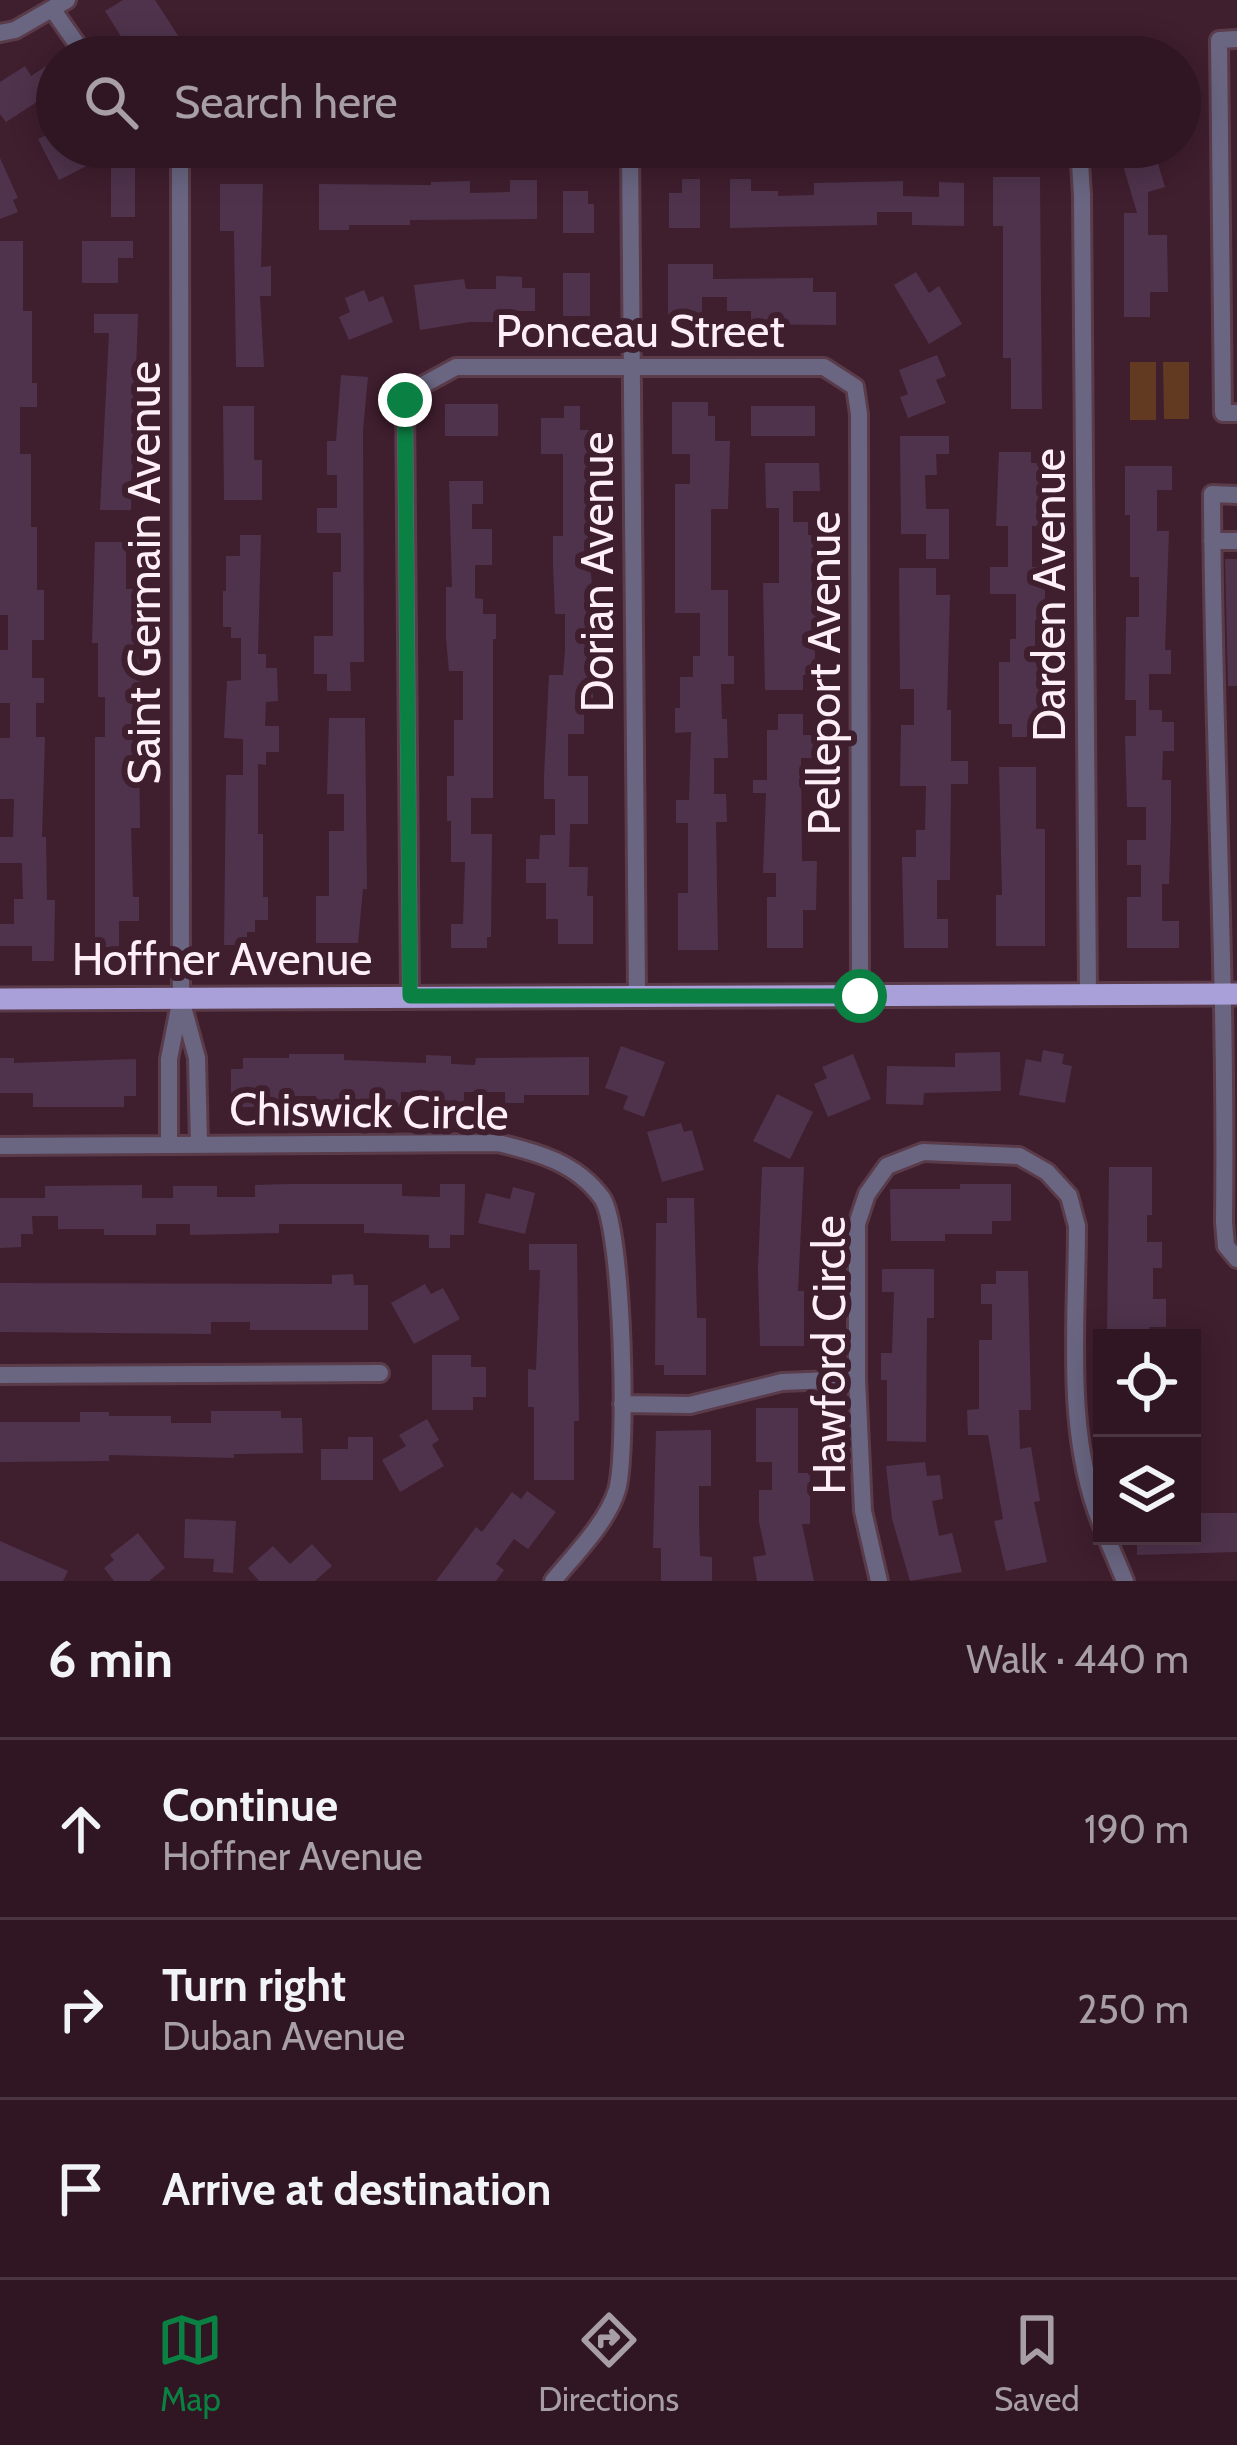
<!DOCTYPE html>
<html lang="en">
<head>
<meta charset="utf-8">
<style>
  body { margin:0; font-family:Cabin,sans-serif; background:#3b232f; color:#f1f3f6 }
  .controls { position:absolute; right:36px; bottom:36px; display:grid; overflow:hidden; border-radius:0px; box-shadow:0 6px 30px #0003 }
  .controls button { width:108px; height:108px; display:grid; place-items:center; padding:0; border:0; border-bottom:3px solid #4a3540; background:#2f1622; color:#f1f3f6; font:60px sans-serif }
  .stop { position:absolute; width:36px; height:36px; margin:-27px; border:9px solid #0b8043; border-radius:50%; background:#fff }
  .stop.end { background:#0b8043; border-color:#fff; box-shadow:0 3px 12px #0008 }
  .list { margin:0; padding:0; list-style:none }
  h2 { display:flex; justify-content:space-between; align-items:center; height:156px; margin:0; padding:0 48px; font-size:51px }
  h2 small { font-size:39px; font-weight:400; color:#a79fa5 }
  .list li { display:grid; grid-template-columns:78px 1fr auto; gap:36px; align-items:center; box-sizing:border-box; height:180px; padding:0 48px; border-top:3px solid #4a3540 }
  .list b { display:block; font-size:45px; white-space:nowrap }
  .list p { margin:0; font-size:39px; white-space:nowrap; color:#a79fa5 }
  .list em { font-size:39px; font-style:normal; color:#a79fa5 }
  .icon { flex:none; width:66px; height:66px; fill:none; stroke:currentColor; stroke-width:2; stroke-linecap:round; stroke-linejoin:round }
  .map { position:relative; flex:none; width:1237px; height:1581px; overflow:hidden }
  .search { position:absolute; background:#2f1622; box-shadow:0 6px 30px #0003; left:36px; right:36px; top:36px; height:132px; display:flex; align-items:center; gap:30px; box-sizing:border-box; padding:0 42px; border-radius:66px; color:#a79fa5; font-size:45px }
  .sheet { height:696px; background:#2f1622 }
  nav { display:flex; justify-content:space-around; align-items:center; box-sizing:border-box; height:168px; border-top:3px solid #4a3540; background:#2f1622; font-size:33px; color:#a79fa5 }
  nav a { display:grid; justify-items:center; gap:6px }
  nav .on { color:#0b8043 }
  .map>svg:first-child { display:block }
  .green { fill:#623a21 }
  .building { fill:#4f334c }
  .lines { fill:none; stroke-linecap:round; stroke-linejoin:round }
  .minor-casing { stroke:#5a3b4a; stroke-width:22 }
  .major-casing { stroke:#5a3b4a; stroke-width:27 }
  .minor { stroke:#6a6682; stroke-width:16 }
  .major { stroke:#a9a0da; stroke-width:21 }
  .route { stroke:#0b8043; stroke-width:15 }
  .labels { text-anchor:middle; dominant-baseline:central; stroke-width:12; stroke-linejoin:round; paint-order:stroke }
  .street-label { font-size:45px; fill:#fdeff5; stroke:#3f1e2e }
</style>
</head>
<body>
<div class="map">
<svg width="1237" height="1581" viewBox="0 0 1237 1581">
  <rect width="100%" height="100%" fill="#3f1e2e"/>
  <path class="green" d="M 1130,362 L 1156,362 L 1156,420 L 1130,420 Z
    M 1163,362 L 1189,362 L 1189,419 L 1164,419 Z"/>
  <path class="building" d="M 123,0 L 155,0 L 179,37 L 147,57 L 134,57 L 105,11 Z
    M 891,41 L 943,41 L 943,57 L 892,57 Z
    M 561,44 L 611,45 L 611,57 L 561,57 Z
    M 51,63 L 57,73 L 57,89 L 6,122 L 0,114 L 0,82 L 25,66 L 31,76 Z
    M 57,130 L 57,147 L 124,147 L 59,180 L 38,139 Z
    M 1153,147 L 1165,187 L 1148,192 L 1148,235 L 1167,235 L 1168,292 L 1150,292 L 1150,317 L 1124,317 L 1124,213 L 1137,213 L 1120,155 Z
    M 0,158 L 18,198 L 13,200 L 18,212 L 0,219 Z
    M 111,168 L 135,168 L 135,217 L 111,217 Z
    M 993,177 L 1040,177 L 1042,409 L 1011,409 L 1011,358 L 1003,358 L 1003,226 L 993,226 Z
    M 682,179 L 700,179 L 700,228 L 669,228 L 669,193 L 682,193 Z
    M 730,179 L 751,179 L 751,191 L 778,191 L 778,196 L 814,195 L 814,183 L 903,181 L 903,196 L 939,197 L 939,182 L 964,183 L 964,226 L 912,225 L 912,212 L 877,212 L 877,225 L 730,228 Z
    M 510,180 L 537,180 L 537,219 L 410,220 L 410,225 L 349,225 L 349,230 L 319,230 L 319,184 L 431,185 L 431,182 L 470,181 L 470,193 L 510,192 Z
    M 220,184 L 263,184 L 261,267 L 271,266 L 271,296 L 260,296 L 264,367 L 236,367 L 234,231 L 220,231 Z
    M 563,191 L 588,191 L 588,204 L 594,204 L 594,233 L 563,233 Z
    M 0,241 L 23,241 L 23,311 L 32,311 L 32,383 L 37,383 L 37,407 L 20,407 L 20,454 L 31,454 L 31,527 L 37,527 L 37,590 L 44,590 L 44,640 L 32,640 L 32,678 L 44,678 L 44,703 L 36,703 L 36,737 L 45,737 L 42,837 L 46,837 L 47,900 L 55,900 L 54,961 L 32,961 L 32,946 L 0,946 L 0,924 L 14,924 L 14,899 L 23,899 L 22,863 L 0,863 L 0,837 L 13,837 L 14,799 L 0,799 L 0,738 L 10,738 L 10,703 L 0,703 L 0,650 L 8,650 L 8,615 L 0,615 Z
    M 82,241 L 133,241 L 133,258 L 118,258 L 118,283 L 82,283 Z
    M 668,264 L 713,264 L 713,279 L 813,278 L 813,292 L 836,292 L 836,325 L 751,324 L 751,311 L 727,311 L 727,297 L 702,297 L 702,319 L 668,319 Z
    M 916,272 L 929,293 L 939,286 L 962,324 L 929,344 L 894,285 Z
    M 563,273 L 590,273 L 590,316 L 563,316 Z
    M 496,276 L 522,277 L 522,288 L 535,288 L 535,311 L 509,311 L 508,322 L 470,322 L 420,330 L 414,285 L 464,279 L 466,289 L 496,289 Z
    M 364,290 L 369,302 L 383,296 L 393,322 L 349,340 L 339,317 L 350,312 L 345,298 Z
    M 94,314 L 138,314 L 131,510 L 100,510 L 109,333 L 94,333 Z
    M 937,355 L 946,376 L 936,380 L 946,403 L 908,418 L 900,397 L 908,394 L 899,370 Z
    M 341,375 L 368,377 L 363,430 L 364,662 L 350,662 L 351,691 L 327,691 L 327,674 L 314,674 L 314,636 L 333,636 L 333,572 L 341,572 L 341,533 L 317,533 L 317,508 L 337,508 L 337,475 L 327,475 L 327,441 L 336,441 Z
    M 672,402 L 708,402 L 708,416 L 715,416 L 715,441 L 730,441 L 728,509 L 711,509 L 711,590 L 728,590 L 728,656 L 734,656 L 734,684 L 721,684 L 722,719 L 727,719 L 728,758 L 714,758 L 714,794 L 726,794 L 727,822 L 716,822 L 718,950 L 678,950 L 678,893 L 688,893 L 688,823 L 676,823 L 676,800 L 689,800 L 691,732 L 675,733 L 675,708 L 680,708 L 680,677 L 693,677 L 693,656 L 700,656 L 700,613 L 675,613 L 675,484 L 690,484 L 690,454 L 672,454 Z
    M 445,404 L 498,404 L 498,436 L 445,436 Z
    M 223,406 L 254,406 L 254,460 L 262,460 L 262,500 L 224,500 Z
    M 564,406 L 580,406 L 580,430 L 589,430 L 587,522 L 592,586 L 593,698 L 584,698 L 584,734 L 568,734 L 568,776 L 588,776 L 588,824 L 570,824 L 569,867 L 588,867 L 587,896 L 593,896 L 593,944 L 558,944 L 558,919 L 546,919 L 546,883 L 526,883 L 526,859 L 539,859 L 540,835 L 555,835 L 555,799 L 544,799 L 544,776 L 549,675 L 563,675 L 565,650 L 565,614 L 555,614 L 553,565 L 553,536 L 563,536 L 563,454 L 541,454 L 541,418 L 564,418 Z
    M 751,406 L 815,406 L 815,436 L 751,436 Z
    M 900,436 L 949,436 L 949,454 L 936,454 L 937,475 L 925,475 L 926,509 L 949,509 L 949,559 L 926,559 L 926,534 L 901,534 Z
    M 999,452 L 1031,452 L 1031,463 L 1044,463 L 1044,526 L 1032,526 L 1032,567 L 1045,567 L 1045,620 L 1035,620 L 1035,663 L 1045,663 L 1043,737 L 1012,737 L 1012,724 L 999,724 L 999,662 L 1010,662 L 1010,639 L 1016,639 L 1016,594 L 990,594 L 990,567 L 1008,567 L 1008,526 L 996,526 Z
    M 765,463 L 819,463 L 820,491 L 793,491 L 793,522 L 808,522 L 808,535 L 819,535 L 819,565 L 812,565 L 812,614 L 819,614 L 819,640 L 815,640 L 815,675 L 803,675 L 803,690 L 765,690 L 763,583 L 779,583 L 779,508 L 766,508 Z
    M 1125,466 L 1172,466 L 1172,490 L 1157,490 L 1157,531 L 1169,531 L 1165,650 L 1171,650 L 1171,674 L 1149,674 L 1149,710 L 1162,710 L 1162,722 L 1174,722 L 1174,751 L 1163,751 L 1162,780 L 1171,780 L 1171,821 L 1169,884 L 1162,884 L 1162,921 L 1179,921 L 1179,948 L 1127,948 L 1127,897 L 1141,897 L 1141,865 L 1127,865 L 1127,840 L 1146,840 L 1146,807 L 1127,807 L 1125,736 L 1136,736 L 1136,700 L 1125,700 L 1126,617 L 1139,617 L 1139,577 L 1130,577 L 1130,515 L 1125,515 Z
    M 449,481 L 483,481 L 483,504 L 472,504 L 472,529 L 492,529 L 492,565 L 475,565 L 475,598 L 483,599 L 483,614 L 496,614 L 496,639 L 493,639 L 493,798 L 471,798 L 471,834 L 492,834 L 491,937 L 487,937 L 487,948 L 451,948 L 451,924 L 463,924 L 465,862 L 451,862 L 451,821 L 447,821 L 447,776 L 454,776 L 454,720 L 463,720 L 463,671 L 449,671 L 446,638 L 446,587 L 452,587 Z
    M 240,535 L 261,535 L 258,654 L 266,654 L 266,668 L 277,668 L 278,701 L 266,702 L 265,726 L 279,726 L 279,752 L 266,752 L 266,765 L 258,764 L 258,834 L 263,834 L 263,897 L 268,897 L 268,920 L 255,920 L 255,932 L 247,932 L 247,945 L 224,945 L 226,775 L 243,775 L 243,739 L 224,738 L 227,681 L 241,680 L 241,638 L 231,638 L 231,627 L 223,627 L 223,591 L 226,591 L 226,556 L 240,556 Z
    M 95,542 L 126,542 L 126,589 L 139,589 L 141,697 L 134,697 L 134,737 L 139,737 L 140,828 L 131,828 L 133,897 L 139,897 L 139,921 L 119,921 L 119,947 L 95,947 L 95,737 L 105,737 L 105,697 L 98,697 L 98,643 L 92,643 Z
    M 1225,559 L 1237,559 L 1237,686 L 1228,686 Z
    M 899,568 L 936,568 L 936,595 L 950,595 L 947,710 L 951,710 L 951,761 L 968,761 L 968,784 L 951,784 L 950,880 L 937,880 L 937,919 L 948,919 L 948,948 L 904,948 L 902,857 L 916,857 L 916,830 L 925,830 L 926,786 L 900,786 L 901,725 L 914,725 L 914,689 L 900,689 Z
    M 778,714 L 803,714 L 803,735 L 816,735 L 816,758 L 801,758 L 802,861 L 817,861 L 816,910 L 803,910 L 803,948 L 767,948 L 767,897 L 776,897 L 776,873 L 763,873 L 766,793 L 753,793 L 753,780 L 767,780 L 767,730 L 778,730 Z
    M 329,718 L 365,718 L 367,889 L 363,889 L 358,943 L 316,943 L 316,896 L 329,896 L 329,831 L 344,831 L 344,794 L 327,794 Z
    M 999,767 L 1036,767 L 1036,829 L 1045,829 L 1045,946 L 996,946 L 996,895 L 1002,895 Z
    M 621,1046 L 665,1062 L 644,1117 L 623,1109 L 628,1096 L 605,1088 Z
    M 1043,1050 L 1064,1054 L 1062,1064 L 1072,1066 L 1065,1103 L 1019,1095 L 1026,1059 L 1041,1062 Z
    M 1000,1052 L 1001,1091 L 924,1093 L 923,1105 L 886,1104 L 887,1066 L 955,1067 L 955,1053 Z
    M 289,1054 L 344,1054 L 344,1060 L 426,1063 L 426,1055 L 451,1056 L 451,1064 L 475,1065 L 476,1058 L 589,1057 L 589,1095 L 524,1095 L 524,1103 L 505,1103 L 505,1092 L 464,1092 L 464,1106 L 440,1105 L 440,1093 L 401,1092 L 401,1107 L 372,1107 L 372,1099 L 344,1099 L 344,1108 L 316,1108 L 316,1096 L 279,1096 L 279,1107 L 231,1107 L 231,1069 L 243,1069 L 243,1058 L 289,1058 Z
    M 853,1054 L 871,1099 L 828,1117 L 814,1084 L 827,1078 L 822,1067 Z
    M 0,1058 L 14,1058 L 14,1063 L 136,1059 L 136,1096 L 124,1096 L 124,1107 L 33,1107 L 33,1093 L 0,1093 Z
    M 777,1094 L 813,1112 L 790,1159 L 753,1141 Z
    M 681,1123 L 684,1132 L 692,1130 L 704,1170 L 662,1182 L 647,1132 Z
    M 762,1167 L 804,1167 L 798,1291 L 804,1291 L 804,1346 L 760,1346 L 758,1270 Z
    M 1109,1167 L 1152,1167 L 1152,1215 L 1147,1215 L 1147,1242 L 1162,1242 L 1162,1268 L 1153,1268 L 1153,1299 L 1166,1299 L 1166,1327 L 1149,1327 L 1149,1338 L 1107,1338 Z
    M 289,1184 L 402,1184 L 402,1196 L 440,1197 L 440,1184 L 465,1184 L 464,1235 L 450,1235 L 450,1248 L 429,1248 L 429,1235 L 364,1233 L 364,1224 L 279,1224 L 279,1233 L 190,1235 L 190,1224 L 156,1224 L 156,1235 L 104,1235 L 104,1229 L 58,1229 L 58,1216 L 32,1216 L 33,1234 L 21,1234 L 21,1247 L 0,1248 L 0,1198 L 45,1198 L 45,1186 L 142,1185 L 142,1198 L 173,1198 L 173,1186 L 217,1186 L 217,1197 L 255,1197 L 255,1185 Z
    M 960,1184 L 1011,1184 L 1011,1221 L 992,1221 L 992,1234 L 945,1234 L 945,1241 L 891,1241 L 890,1189 L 960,1189 Z
    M 513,1187 L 535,1193 L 525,1234 L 478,1223 L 486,1193 L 510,1199 Z
    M 667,1198 L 694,1198 L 697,1318 L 706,1318 L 706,1375 L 664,1375 L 664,1365 L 655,1365 L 656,1223 L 667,1223 Z
    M 529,1244 L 577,1244 L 579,1421 L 574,1421 L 574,1480 L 534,1480 L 534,1407 L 528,1407 L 528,1369 L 536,1370 L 540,1270 L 529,1270 Z
    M 882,1269 L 934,1269 L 934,1318 L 927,1318 L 926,1442 L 887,1441 L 887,1380 L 881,1380 L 881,1353 L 892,1353 L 894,1292 L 882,1292 Z
    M 996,1271 L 1028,1271 L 1031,1410 L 1019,1410 L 1020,1449 L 1031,1447 L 1040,1501 L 1034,1502 L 1047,1562 L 1006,1571 L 994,1521 L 1003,1519 L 988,1435 L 968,1435 L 967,1410 L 979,1409 L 979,1340 L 992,1340 L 992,1304 L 981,1304 L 981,1284 L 996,1284 Z
    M 353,1274 L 354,1285 L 368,1285 L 368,1330 L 250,1330 L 250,1322 L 211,1322 L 211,1334 L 0,1332 L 0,1283 L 332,1284 L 332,1275 Z
    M 425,1284 L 431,1294 L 443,1288 L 460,1319 L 414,1344 L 391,1303 Z
    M 432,1355 L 471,1355 L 471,1367 L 486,1367 L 486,1397 L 473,1397 L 473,1410 L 432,1410 Z
    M 756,1408 L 798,1408 L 798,1473 L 810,1473 L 810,1524 L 802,1524 L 814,1581 L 757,1581 L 753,1557 L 766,1555 L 759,1522 L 759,1490 L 772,1490 L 772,1462 L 756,1462 Z
    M 211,1411 L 281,1411 L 281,1418 L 302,1418 L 303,1453 L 234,1454 L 234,1458 L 109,1455 L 109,1461 L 0,1462 L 0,1422 L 80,1422 L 80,1412 L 109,1412 L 109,1416 L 171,1416 L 171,1423 L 211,1423 Z
    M 427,1419 L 439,1440 L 432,1445 L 444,1466 L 400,1492 L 382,1460 L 406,1446 L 399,1435 Z
    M 711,1430 L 711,1486 L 699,1486 L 699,1520 L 700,1556 L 712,1557 L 712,1581 L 661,1581 L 661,1548 L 653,1548 L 656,1431 Z
    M 348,1437 L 373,1437 L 373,1480 L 321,1480 L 321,1449 L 348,1449 Z
    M 925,1462 L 927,1476 L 940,1475 L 943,1499 L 932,1501 L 939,1536 L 952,1533 L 962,1572 L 910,1581 L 892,1519 L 886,1466 Z
    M 527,1491 L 556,1512 L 528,1549 L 514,1539 L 496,1564 L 504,1570 L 496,1581 L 436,1581 L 476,1527 L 482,1532 L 512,1492 L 521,1499 Z
    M 1192,1513 L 1237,1513 L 1237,1552 L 1137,1555 L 1137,1536 L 1192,1536 Z
    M 185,1519 L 236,1521 L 233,1573 L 213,1572 L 214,1559 L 184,1558 Z
    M 138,1533 L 165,1568 L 149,1581 L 114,1581 L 104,1568 L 114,1560 L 110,1555 Z
    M 0,1541 L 68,1571 L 63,1581 L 0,1581 Z
    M 312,1544 L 332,1566 L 315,1581 L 259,1581 L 248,1568 L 273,1546 L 290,1564 Z"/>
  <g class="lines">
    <defs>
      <path id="minor" d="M 53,10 L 86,57
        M 0,33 L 15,30 L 67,0
        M 1237,39 L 1219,40 L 1223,413 L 1237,413
        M 630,147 L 637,996
        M 1062,147 L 1080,163 L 1082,195 L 1088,995
        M 1237,495 L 1212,494 C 1213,737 1227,979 1224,1222 L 1226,1246 L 1237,1259
        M 1212,541 L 1237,541
        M 410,996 L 405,400 L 421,386 L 456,367 L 824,367 L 855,387 L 859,414 L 860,996
        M 182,1003 L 197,1058 L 199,1144
        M 169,1144 L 169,1059 L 181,998 L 180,147
        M 0,1146 L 498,1143 C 537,1152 577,1163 602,1198 C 623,1228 628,1452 617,1490 C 607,1523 574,1555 553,1581
        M 0,1375 L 380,1373
        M 622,1404 L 690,1405 L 782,1382 L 857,1379
        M 1106,1536 L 1125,1581
        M 879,1581 L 863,1511 L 857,1379 L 857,1224 L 867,1194 L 887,1166 L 923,1152 L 1019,1156 L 1047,1172 L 1069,1196 L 1077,1226 C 1077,1324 1064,1434 1102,1526"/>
      <path id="major" d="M 0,999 L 1237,994"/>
    </defs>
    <use href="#minor" class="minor-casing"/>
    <use href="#major" class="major-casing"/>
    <use href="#minor" class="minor"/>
    <use href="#major" class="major"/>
  </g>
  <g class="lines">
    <path class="route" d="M 405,400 L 410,996 L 860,996"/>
  </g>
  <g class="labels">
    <g class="street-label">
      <text x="640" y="331">Ponceau Street</text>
      <text transform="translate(597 572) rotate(-90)">Dorian Avenue</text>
      <text transform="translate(144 573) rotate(-90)">Saint Germain Avenue</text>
      <text transform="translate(1049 595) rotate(-90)">Darden Avenue</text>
      <text transform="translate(824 673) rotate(-90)">Pelleport Avenue</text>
      <text x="222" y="959">Hoffner Avenue</text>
      <text transform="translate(369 1111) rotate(1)">Chiswick Circle</text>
      <text transform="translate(829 1355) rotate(-90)">Hawford Circle</text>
    </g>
  </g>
</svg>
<div class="controls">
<button><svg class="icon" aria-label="locate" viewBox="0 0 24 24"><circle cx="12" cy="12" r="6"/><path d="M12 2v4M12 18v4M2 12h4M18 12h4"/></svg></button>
<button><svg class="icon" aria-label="layers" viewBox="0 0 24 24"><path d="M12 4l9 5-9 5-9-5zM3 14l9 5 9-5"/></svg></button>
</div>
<div class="stop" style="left:860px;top:996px"></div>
<div class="stop end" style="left:405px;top:400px"></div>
<div class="search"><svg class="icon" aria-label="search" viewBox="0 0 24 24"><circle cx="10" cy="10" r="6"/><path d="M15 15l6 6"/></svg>Search here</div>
</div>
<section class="sheet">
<h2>6 min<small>Walk · 440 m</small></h2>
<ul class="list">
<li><svg class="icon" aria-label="ahead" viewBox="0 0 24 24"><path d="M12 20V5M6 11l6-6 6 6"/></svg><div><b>Continue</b><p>Hoffner Avenue</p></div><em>190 m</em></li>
<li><svg class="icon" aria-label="right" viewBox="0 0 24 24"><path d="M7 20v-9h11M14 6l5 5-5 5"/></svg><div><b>Turn right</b><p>Duban Avenue</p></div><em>250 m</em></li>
<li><svg class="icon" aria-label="arrive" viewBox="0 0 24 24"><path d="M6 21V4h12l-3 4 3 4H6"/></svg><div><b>Arrive at destination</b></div></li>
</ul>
</section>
<nav>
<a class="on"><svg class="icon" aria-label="map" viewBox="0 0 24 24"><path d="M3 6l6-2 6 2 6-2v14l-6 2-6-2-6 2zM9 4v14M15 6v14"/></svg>Map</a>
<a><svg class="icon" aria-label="directions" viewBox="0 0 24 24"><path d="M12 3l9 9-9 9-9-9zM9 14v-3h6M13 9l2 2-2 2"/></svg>Directions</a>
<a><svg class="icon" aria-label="saved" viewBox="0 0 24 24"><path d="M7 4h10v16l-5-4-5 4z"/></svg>Saved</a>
</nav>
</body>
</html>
